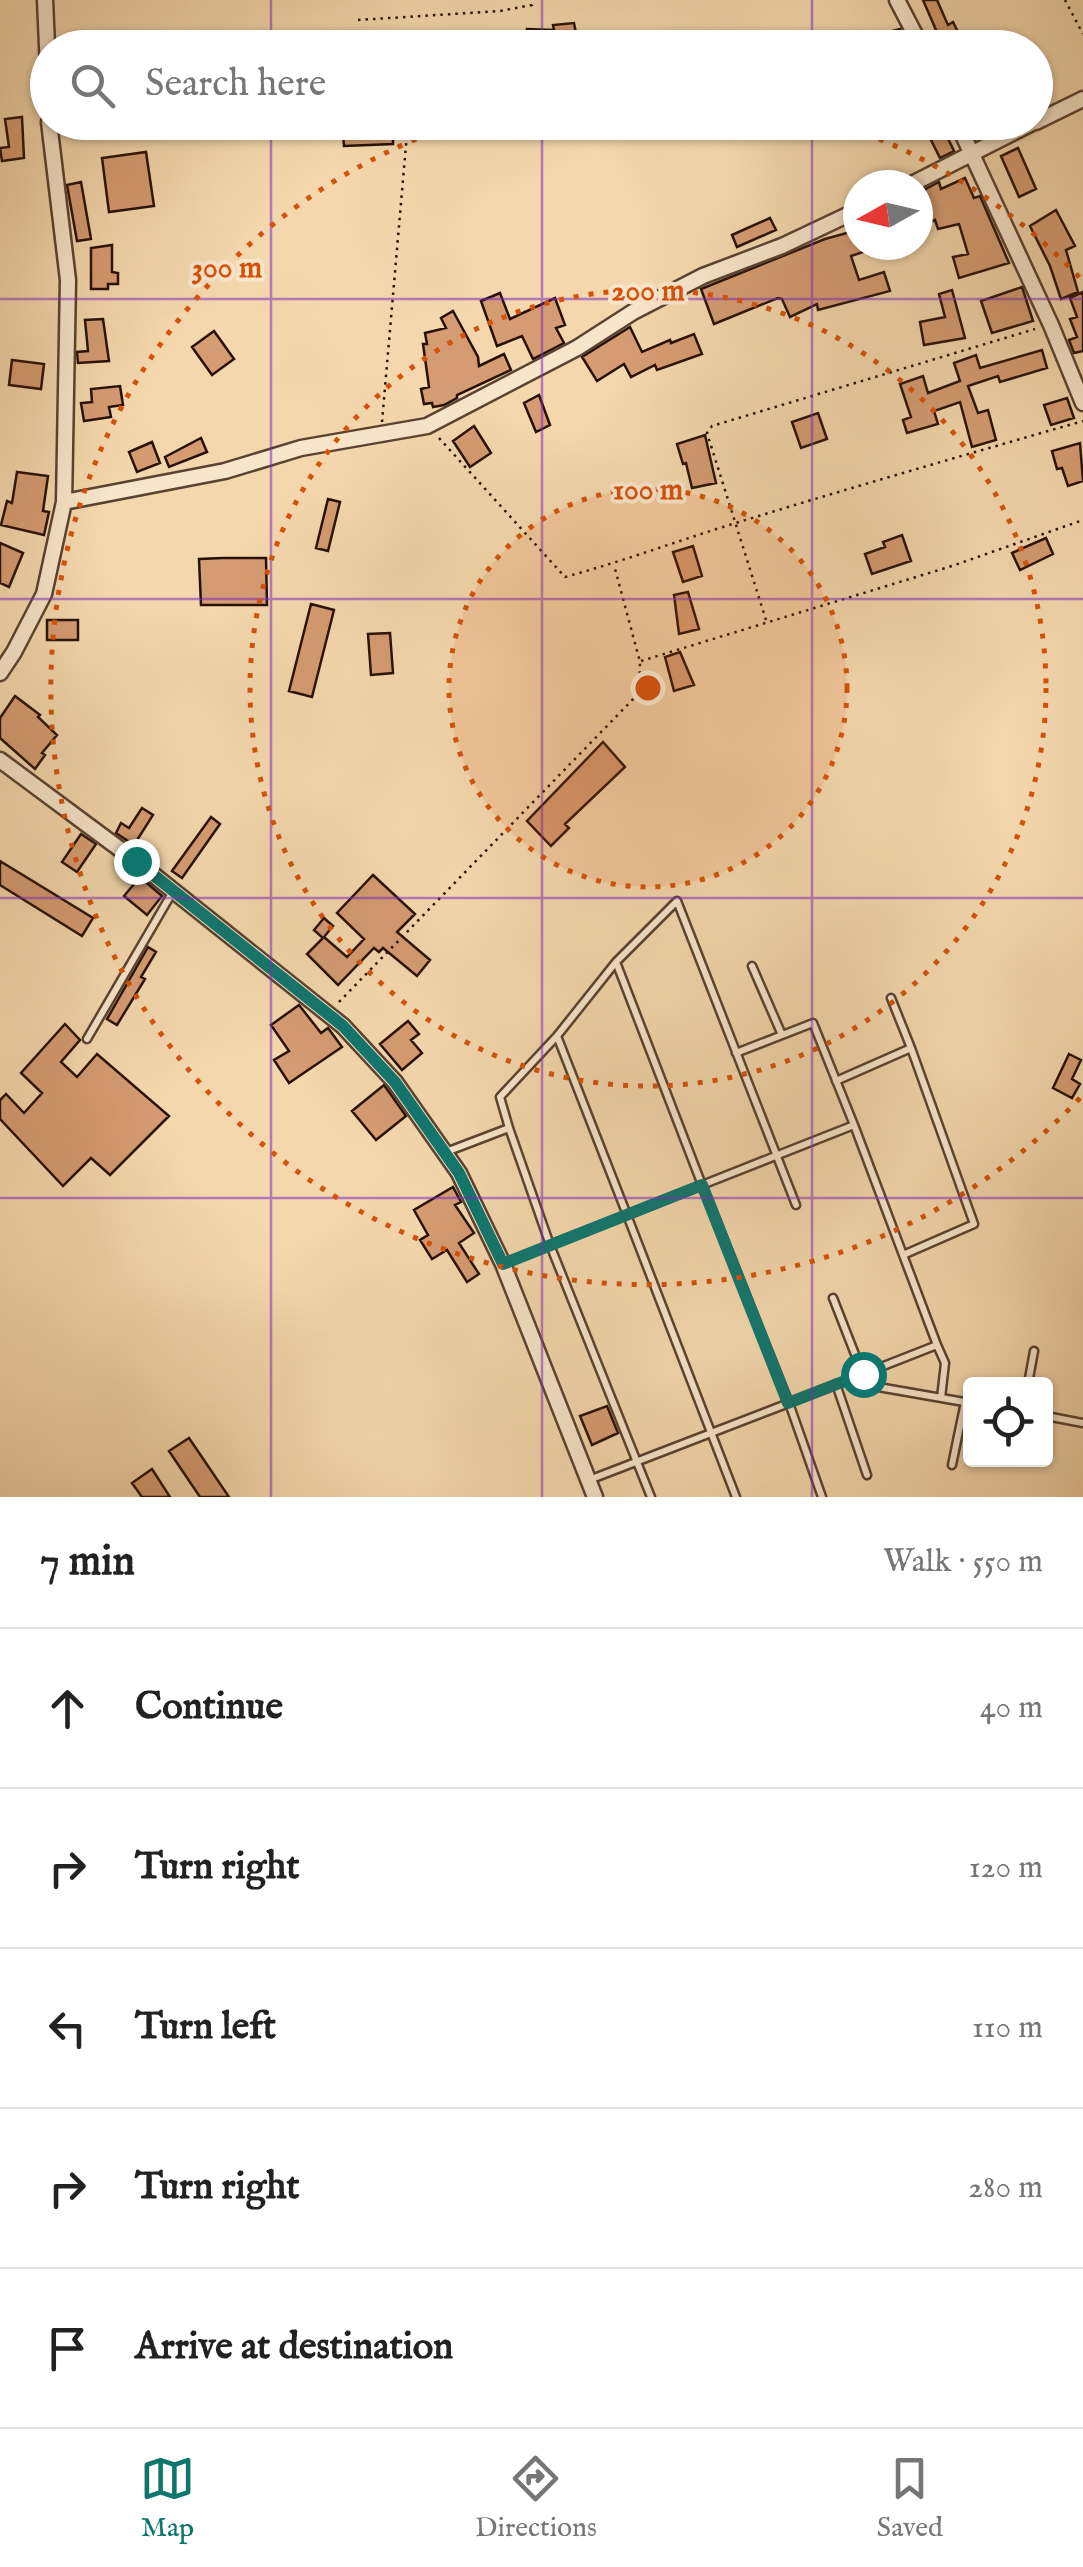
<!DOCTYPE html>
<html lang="en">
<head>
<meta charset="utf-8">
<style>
  body { margin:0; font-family:"IM FELL English",serif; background:#f2f2f2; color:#222 }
  .controls { position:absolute; right:30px; bottom:30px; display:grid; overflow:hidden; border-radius:10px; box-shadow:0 2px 8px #0004 }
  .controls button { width:90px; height:90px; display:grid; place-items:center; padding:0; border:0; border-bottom:2px solid #e0e0e0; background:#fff; color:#222; font:50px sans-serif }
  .compass { position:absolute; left:843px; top:170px; width:90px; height:90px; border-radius:50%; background:#fff; box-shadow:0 2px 8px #0004; rotate:262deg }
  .stop { position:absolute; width:30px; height:30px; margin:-22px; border:8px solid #0f766e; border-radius:50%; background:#fff }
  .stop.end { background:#0f766e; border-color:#fff; box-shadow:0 2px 10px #0008 }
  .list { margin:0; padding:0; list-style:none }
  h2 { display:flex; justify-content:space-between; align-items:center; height:130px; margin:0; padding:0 40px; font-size:42px }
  h2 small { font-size:32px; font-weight:400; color:#767676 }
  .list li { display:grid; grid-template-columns:65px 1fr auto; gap:30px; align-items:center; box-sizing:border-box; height:160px; padding:0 40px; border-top:2px solid #e0e0e0 }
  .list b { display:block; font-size:38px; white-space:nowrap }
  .list em { font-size:32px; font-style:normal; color:#767676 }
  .icon { flex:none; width:55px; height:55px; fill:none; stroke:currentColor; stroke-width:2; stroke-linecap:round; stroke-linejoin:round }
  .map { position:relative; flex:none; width:1083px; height:1497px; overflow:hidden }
  .search { position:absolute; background:#fff; box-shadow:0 2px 8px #0004; left:30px; right:30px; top:30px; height:110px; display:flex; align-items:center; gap:25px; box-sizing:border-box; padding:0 35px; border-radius:55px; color:#767676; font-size:38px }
  .sheet { height:930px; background:#fff }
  nav { display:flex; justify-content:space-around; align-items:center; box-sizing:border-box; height:140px; border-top:2px solid #e0e0e0; background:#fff; font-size:28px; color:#767676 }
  nav a { display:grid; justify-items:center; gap:5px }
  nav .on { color:#0f766e }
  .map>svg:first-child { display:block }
  .building { fill:#d59b72; stroke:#271107; stroke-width:2.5 }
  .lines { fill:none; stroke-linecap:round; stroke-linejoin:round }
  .lane-casing { stroke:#5a4230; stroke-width:11 }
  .street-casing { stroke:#5a4230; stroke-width:19 }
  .path { stroke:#271107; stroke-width:2.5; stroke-dasharray:2.5 5; stroke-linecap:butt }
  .lane { stroke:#f8e5ca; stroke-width:6 }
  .street { stroke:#f8e5ca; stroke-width:14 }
  .route { stroke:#0f766e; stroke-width:12 }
  .grid { fill:none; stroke:#7b2cbf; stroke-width:2.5; stroke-opacity:0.55 }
  .ring { fill:none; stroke:#d5520c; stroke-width:5; stroke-dasharray:5 10 }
  .centre { fill:#d5520c; stroke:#f8e5ca; stroke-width:5 }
  .ring-label { font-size:30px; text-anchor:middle; font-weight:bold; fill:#d5520c; stroke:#f8e5ca; stroke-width:8; stroke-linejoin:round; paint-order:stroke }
</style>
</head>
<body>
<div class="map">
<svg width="1083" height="1497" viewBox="0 0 1083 1497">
  <rect width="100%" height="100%" fill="#f4d7ad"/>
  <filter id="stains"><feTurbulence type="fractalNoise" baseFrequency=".002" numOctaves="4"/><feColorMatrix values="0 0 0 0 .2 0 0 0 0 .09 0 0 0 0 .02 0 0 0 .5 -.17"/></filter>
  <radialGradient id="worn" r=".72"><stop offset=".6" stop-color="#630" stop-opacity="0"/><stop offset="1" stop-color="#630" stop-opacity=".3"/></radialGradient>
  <path class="building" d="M 923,0 L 937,0 L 948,25 L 953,22 L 961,38 L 943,48 L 935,48 L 928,34 L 936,30 Z
    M 574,23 L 579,48 L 526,43 L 527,29 L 554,30 L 553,25 Z
    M 900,29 L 903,44 L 867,48 L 865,38 Z
    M 796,32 L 800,48 L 744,48 L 743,41 L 774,39 Z
    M 22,117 L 24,158 L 2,161 L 0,148 L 9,147 L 5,119 Z
    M 350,122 L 367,122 L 366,134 L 393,133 L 393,144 L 344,146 L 343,135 L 349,135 Z
    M 922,122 L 940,122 L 954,151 L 940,158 Z
    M 1018,148 L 1036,189 L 1019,197 L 1001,156 Z
    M 146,152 L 154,206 L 109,212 L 102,158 Z
    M 965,178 L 974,198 L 980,196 L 1009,263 L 959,278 L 953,257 L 968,254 L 959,224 L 938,229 L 935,220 L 918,227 L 918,193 L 939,182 L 941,189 Z
    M 81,182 L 91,239 L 77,241 L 67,185 Z
    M 1056,210 L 1075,246 L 1066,250 L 1078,292 L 1061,299 L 1050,266 L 1030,226 Z
    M 770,218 L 776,230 L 737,247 L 732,235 Z
    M 858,230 L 858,245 L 878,247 L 851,256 L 859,280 L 884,272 L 890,291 L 818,310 L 817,304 L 790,317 L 782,299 L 778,298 L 714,324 L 701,289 L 825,239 Z
    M 112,245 L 112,272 L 118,273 L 118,284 L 108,284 L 108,289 L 91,289 L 91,248 Z
    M 1022,287 L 1033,321 L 992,333 L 981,301 Z
    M 952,290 L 965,338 L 924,345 L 920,322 L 945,317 L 939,294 Z
    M 1083,292 L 1083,351 L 1074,353 L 1069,340 L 1077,337 L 1070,319 L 1077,317 L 1070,298 Z
    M 500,293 L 510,319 L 555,298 L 565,325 L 556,328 L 564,343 L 533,359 L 522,336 L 497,346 L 481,301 Z
    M 453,311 L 478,357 L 479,366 L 504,354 L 511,370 L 457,395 L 457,398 L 444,405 L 433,407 L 432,403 L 424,404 L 421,389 L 429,387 L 423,344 L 427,344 L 425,333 L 446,328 L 441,318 Z
    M 103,319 L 109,361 L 78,363 L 77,352 L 88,351 L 85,320 Z
    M 630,327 L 642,352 L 670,340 L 671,343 L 694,334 L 702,354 L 657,370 L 655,365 L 631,377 L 624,364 L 597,381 L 582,357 Z
    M 214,331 L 234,359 L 212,375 L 192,347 Z
    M 1042,350 L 1047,368 L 1000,382 L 998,376 L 968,386 L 978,413 L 988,410 L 996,440 L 972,447 L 960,402 L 934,411 L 938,424 L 907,433 L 903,420 L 911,417 L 900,384 L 923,376 L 928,393 L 960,381 L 954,363 L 976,355 L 980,368 Z
    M 12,360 L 44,364 L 41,389 L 9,385 Z
    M 120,386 L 123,405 L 109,407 L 111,417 L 84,421 L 81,403 L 92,402 L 91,389 Z
    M 539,395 L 550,425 L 536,432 L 524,403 Z
    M 1067,398 L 1074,418 L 1051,425 L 1044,405 Z
    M 818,413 L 827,439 L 801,448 L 792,422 Z
    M 474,426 L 491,453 L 470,467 L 453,441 Z
    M 705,435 L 716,483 L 692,488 L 686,463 L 683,464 L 677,444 Z
    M 201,438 L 207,452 L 169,467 L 165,457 Z
    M 152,442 L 160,463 L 137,472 L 129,452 Z
    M 1080,443 L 1083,481 L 1068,486 L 1062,468 L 1057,469 L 1052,451 Z
    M 17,472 L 48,476 L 43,511 L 49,512 L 44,535 L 1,525 L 7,501 L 12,503 Z
    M 328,499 L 340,502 L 328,551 L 316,548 Z
    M 902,535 L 911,561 L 872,574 L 865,554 L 885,547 L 883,542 Z
    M 1046,538 L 1053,554 L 1020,570 L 1012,553 Z
    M 0,543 L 23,553 L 9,587 L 0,583 Z
    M 693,546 L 702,576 L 683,582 L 673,552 Z
    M 223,558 L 266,558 L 267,605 L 201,605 L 199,559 Z
    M 688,592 L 699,629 L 679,634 L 674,595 Z
    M 311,604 L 334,610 L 312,697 L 289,691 Z
    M 47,620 L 78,620 L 78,640 L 47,640 Z
    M 390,633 L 393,673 L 371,675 L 368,634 Z
    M 680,652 L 694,685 L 674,691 L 665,657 Z
    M 15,696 L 40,715 L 38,717 L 57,735 L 42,753 L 45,755 L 35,769 L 0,738 L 0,718 Z
    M 603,742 L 625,767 L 565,824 L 569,828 L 551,846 L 527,821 Z
    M 142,808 L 153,815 L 134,845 L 116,833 L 121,823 L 129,828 Z
    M 211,817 L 220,824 L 182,878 L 172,871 Z
    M 81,834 L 96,844 L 77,872 L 62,862 Z
    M 0,861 L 93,918 L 82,936 L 0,885 Z
    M 373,875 L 415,914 L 397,932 L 430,960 L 417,976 L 383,948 L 379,952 L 374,948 L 338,985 L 307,954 L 323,938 L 314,930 L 324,918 L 333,926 L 324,937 L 347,957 L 364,939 L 337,913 Z
    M 140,877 L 162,896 L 147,915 L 124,896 Z
    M 148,947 L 156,952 L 141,977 L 145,979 L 117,1025 L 107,1019 Z
    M 299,1005 L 321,1033 L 328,1028 L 342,1047 L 289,1083 L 274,1060 L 289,1051 L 271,1025 Z
    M 408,1021 L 419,1034 L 411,1040 L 422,1053 L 402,1070 L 380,1044 Z
    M 65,1024 L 80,1040 L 61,1062 L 77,1077 L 97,1054 L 169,1116 L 110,1175 L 91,1158 L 63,1186 L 0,1119 L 0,1100 L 6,1094 L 24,1113 L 42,1093 L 21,1073 Z
    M 1069,1054 L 1081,1060 L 1072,1079 L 1080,1084 L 1072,1098 L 1053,1088 Z
    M 384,1085 L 406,1116 L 376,1140 L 352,1111 Z
    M 453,1187 L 461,1202 L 455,1205 L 474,1233 L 459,1243 L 479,1274 L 467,1282 L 447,1250 L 432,1259 L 420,1240 L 428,1235 L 414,1210 Z
    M 607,1406 L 618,1433 L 592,1445 L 580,1416 Z
    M 189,1438 L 229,1497 L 200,1497 L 169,1451 Z
    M 152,1469 L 170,1497 L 142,1497 L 132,1483 Z"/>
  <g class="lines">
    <defs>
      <path id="lane" d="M 616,962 L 677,901 L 796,1205
        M 752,966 L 782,1035
        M 87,1039 L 172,893
        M 736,1053 L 813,1023 L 854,1125
        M 836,1081 L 911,1048 L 891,998
        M 509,1128 L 500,1097 L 557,1036 L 627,1215 L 702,1185 L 789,1403 L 937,1345 L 854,1125 L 702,1185 L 616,962 L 557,1036
        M 446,1152 L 509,1128 L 550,1245 L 627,1215 L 736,1497
        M 903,1255 L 974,1224 L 911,1048
        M 503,1264 L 550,1245 L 651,1497
        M 833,1298 L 867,1385 L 970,1403
        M 937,1345 L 945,1363 L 941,1398
        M 836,1384 L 867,1475
        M 1028,1384 L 1034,1351
        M 1046,1416 L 1083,1423
        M 952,1465 L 965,1402
        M 589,1480 L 789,1403 L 822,1497"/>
      <path id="street" d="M 45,0 L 48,69
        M 897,0 L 922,48
        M 957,122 L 1051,325 L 1083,403
        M 1036,122 L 1083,99
        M 910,185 L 1034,122
        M 64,502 L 225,471 L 301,448 L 427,426 L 577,348 L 633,312 L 703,276 L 782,246 L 858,210
        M 0,673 L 14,652 L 44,594 L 64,502 L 68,280 L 49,122
        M 0,760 L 136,861 L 343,1026 L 395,1082 L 459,1173 L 503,1264 L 595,1497"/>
    </defs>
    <use href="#lane" class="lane-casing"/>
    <use href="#street" class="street-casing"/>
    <path class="path" d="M 1065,0 L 1083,34
      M 358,20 L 500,11 L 532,5 L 533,0
      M 382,422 L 408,122
      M 439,438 L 565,577 C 624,561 680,540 739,522 C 853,487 968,454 1083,421
      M 766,620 L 707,433 L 712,426 L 1035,329
      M 641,661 L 952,566 L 1083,520
      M 339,1002 L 639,693 L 640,662 L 614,565"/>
    <use href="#lane" class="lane"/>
    <use href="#street" class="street"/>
  </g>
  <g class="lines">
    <path class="route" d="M 136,861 L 343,1026 L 395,1082 L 459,1173 L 503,1264 L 702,1185 L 788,1403 L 863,1374"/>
  </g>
  <path class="grid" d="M 271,0 L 271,48M 542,0 L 542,48M 812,0 L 812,48M 271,122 L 271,1497M 542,122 L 542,1497M 812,122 L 812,1497M 0,299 L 1083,299M 0,599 L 1083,599M 0,898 L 1083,898M 0,1198 L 1083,1198"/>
  <circle cx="648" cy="688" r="199" fill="#d5520c" fill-opacity=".12"/>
  <g class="ring">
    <circle cx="648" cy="688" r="199"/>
    <circle cx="648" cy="688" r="398"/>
    <path d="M1080 1098A596 596 0 1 1 459 123M837 123A596 596 0 0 1 1080 278"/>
  </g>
  <circle cx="648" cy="688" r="15" class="centre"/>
  <g class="ring-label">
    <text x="227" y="277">300 m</text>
    <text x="648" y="300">200 m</text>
    <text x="648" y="499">100 m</text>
  </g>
  <rect width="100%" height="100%" filter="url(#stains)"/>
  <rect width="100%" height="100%" fill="url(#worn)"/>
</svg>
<div class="controls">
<button><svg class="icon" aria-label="locate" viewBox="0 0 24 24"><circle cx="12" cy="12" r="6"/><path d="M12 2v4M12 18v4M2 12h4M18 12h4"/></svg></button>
</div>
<svg class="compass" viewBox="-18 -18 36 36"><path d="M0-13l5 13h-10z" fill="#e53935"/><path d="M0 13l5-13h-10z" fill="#767676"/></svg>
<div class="stop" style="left:863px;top:1374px"></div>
<div class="stop end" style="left:136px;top:861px"></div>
<div class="search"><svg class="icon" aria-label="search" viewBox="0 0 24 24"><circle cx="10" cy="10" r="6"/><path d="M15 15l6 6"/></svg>Search here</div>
</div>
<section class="sheet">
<h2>7 min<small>Walk · 550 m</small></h2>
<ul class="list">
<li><svg class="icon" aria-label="ahead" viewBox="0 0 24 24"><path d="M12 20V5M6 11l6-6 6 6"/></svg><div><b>Continue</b></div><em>40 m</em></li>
<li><svg class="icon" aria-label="right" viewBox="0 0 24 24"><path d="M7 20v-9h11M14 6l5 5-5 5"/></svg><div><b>Turn right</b></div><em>120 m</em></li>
<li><svg class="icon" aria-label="left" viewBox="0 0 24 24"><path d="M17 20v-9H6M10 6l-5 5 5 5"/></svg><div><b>Turn left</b></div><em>110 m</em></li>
<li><svg class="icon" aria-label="right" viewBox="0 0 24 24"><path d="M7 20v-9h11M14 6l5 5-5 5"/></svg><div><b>Turn right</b></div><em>280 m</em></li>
<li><svg class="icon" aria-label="arrive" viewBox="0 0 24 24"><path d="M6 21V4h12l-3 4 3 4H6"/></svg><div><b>Arrive at destination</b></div></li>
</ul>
</section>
<nav>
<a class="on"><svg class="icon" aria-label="map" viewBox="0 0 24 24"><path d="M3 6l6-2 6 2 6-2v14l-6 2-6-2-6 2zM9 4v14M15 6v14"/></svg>Map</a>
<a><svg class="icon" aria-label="directions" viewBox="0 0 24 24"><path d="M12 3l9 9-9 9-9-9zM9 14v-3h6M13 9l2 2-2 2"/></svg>Directions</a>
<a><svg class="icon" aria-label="saved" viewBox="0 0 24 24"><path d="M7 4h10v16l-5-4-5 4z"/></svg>Saved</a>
</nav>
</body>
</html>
